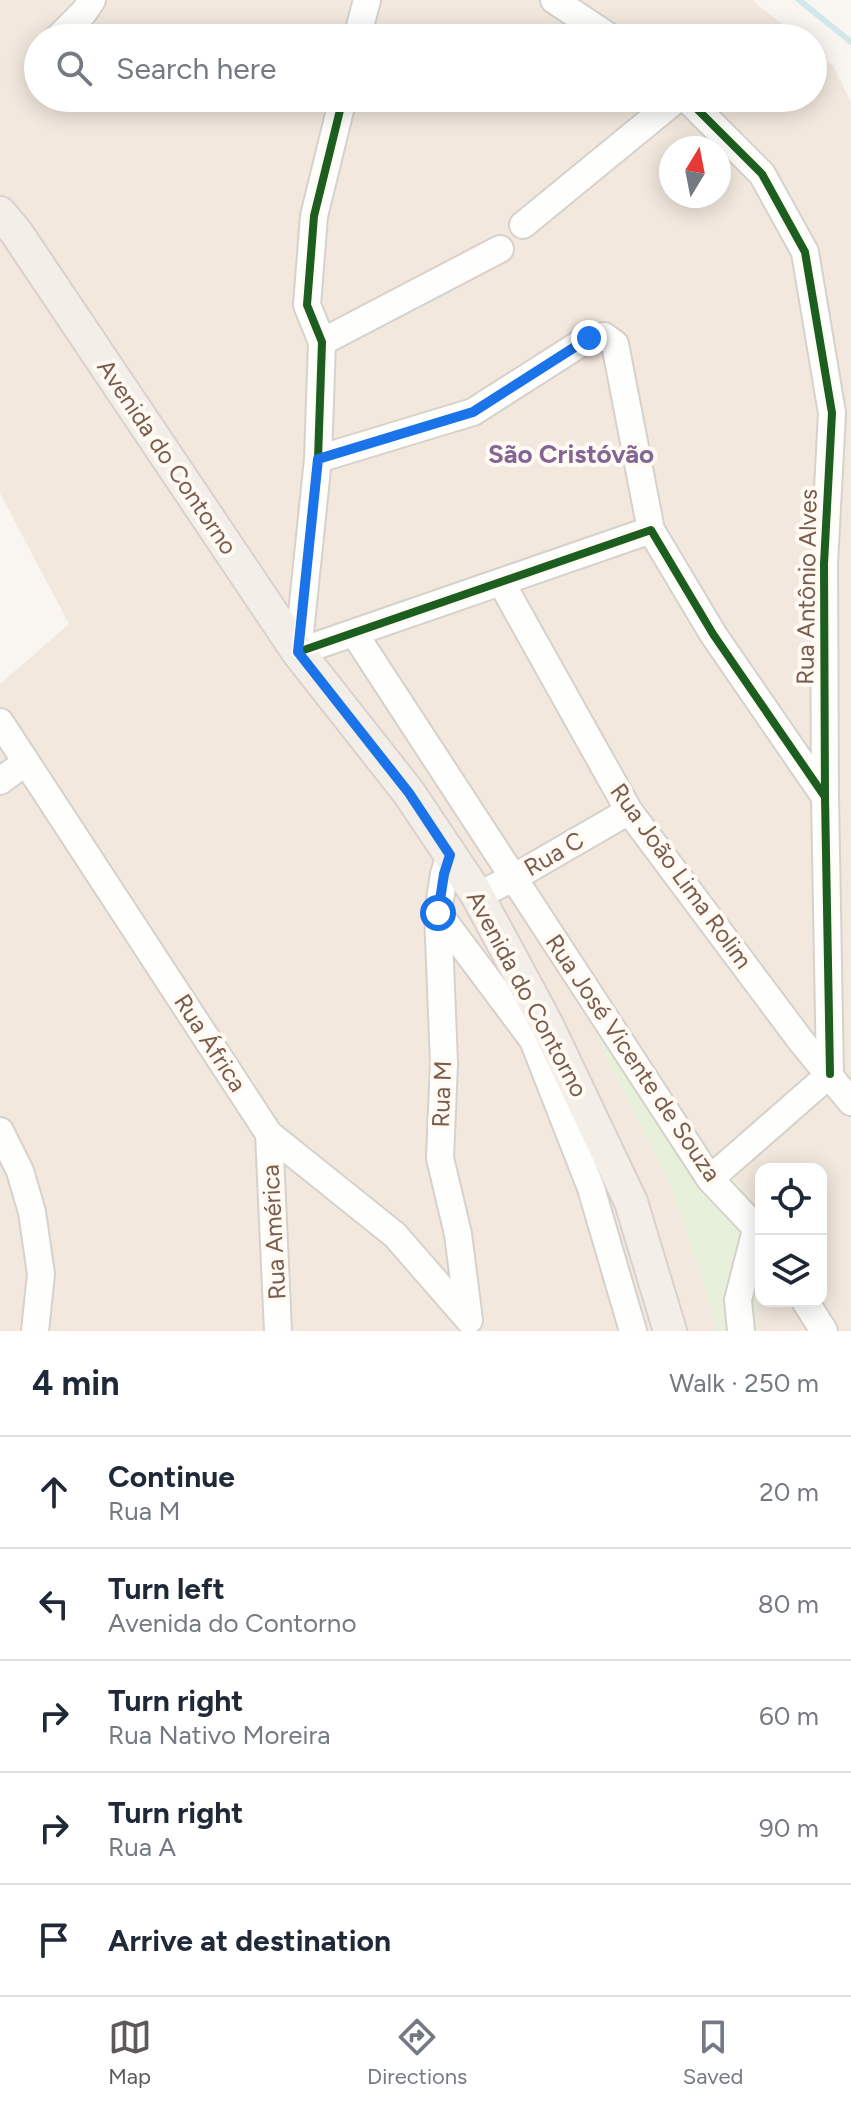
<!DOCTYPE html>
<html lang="en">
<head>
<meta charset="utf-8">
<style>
	body { margin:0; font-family:Figtree,sans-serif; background:#f6f6f7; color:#1f2937 }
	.controls { position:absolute; right:24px; bottom:24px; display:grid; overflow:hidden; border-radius:16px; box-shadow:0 4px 20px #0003 }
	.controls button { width:72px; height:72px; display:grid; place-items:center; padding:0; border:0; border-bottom:2px solid #e0e1e3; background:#fff; color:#1f2937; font:40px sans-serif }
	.compass { position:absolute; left:659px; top:136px; width:72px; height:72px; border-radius:50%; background:#fff; box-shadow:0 4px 20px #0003; rotate:10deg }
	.stop { position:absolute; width:24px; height:24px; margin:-18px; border:6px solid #1a73e8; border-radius:50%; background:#fff }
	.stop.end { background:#1a73e8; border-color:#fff; box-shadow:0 2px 8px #0008 }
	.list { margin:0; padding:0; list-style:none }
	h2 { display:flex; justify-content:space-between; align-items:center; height:104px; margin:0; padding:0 32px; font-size:34px }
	h2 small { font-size:26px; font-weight:400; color:#747a83 }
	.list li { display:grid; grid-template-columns:52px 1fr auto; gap:24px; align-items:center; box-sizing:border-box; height:112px; padding:0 32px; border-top:2px solid #e0e1e3 }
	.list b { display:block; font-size:30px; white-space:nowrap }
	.list p { margin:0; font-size:26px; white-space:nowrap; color:#747a83 }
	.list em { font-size:26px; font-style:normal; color:#747a83 }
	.icon { flex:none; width:44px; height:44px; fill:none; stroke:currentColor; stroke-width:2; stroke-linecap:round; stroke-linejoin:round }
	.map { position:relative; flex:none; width:851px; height:1331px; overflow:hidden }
	.search { position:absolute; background:#fff; box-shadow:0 4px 20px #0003; left:24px; right:24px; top:24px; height:88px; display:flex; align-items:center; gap:20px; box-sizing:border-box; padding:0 28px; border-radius:44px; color:#747a83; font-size:30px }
	.sheet { height:664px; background:#fff }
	nav { display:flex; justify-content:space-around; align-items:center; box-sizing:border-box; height:112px; border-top:2px solid #e0e1e3; background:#fff; font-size:22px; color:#747a83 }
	nav a { display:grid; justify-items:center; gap:4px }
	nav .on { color:#5c585b }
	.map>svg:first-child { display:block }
	.residential { fill:#f2e8de; fill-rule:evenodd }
	.green { fill:#e7f0db }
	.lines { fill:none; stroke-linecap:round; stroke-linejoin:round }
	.stream { stroke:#d0e8ea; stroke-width:6 }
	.minor-casing { stroke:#d7d1cb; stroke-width:30 }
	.major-casing { stroke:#dad1cc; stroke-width:36 }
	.minor { stroke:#fefefd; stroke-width:26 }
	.major { stroke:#f3eee8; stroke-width:32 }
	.cycleway-casing { stroke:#fffaf3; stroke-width:13 }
	.cycleway { stroke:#1b5e20; stroke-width:8 }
	.route { stroke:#1a73e8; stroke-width:10 }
	.labels { text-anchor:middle; stroke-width:8; stroke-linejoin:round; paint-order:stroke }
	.street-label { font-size:24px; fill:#7a5c4d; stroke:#fffaf3 }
	.neighbourhood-label { font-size:26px; font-weight:bold; fill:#846695; stroke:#fffaf3 }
</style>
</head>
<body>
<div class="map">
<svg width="851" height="1331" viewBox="0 0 851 1331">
	<rect width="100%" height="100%" fill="#f9f5f0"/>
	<path class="residential" d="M0,0h752l47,38h-761v60h775v-48l20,16 18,36v1229h-851v-647l69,-60 -69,-131zM671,148h48v48h-48zM761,1169h60v132h-60z"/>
	<path class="green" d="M614,1027l147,186v53l-5,45 1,20h-41l-8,-34 -43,-125 -70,-137z"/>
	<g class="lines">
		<path class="stream" d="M799,0l52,42"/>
		<g class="minor-casing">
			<path id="minor" d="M554,0l57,38
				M58,38l26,-26 8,-12
				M357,38l10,-38
				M343,98l-29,118 -7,89 15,37 -4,117 -20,193 353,-122 62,104 112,163
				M686,98l76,76 43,78 27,161 -8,151 1,233 5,277
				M523,225l155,-127
				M322,342l178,-93
				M318,459l155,-47 116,-74 15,-2 11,8 36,186
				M501,582l128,229 172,230 50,61
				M354,633l356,546 51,54
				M0,722l269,412 126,101 74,85
				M0,781l26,-19
				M450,855l-6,19 -6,39 6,150 -4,95 18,76 11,86
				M476,893l15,-4 22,-11 116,-67
				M438,913l95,127 58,148 42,143
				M0,1131l20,40 12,41 9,62 -6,57
				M269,1134l9,197
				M710,1179l120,-105
				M805,1301l19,30
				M741,1331l-3,-31 19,-74"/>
		</g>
		<g class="major-casing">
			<path id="major" d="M0,213l16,19 282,420 111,141 67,100 70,130 85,179 39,129"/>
		</g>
		<use href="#minor" class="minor"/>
		<use href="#major" class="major"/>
		<g class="cycleway-casing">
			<path id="cycleway" d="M343,98l-29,118 -7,89 15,37 -4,117 -20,193 353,-122 62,104 112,163
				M686,98l76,76 43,78 27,161 -8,151 1,233 5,277"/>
		</g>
		<use href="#cycleway" class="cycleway"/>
	</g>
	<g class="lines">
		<path class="route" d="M438,913l6,-39 6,-19 -41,-62 -111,-141 20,-193 155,-47 116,-74"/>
	</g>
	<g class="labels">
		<g class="street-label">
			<text transform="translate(167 457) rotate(56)" y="8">Avenida do Contorno</text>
			<text transform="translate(807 587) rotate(-89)" y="8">Rua Antônio Alves</text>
			<text transform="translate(554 854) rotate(-30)" y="8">Rua C</text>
			<text transform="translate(681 876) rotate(54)" y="8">Rua João Lima Rolim</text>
			<text transform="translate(527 994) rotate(62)" y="8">Avenida do Contorno</text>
			<text transform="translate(210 1043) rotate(57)" y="8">Rua África</text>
			<text transform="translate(633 1058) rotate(56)" y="8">Rua José Vicente de Souza</text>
			<text transform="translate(442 1094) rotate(-88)" y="8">Rua M</text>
			<text transform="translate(274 1232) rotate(-93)" y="8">Rua América</text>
		</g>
		<g class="neighbourhood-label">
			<text x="571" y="463">São Cristóvão</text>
		</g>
	</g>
</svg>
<div class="controls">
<button><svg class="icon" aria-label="locate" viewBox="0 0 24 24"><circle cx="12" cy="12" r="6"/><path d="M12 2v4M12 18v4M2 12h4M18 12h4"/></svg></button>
<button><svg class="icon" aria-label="layers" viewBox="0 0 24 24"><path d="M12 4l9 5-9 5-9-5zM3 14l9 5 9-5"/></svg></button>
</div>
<svg class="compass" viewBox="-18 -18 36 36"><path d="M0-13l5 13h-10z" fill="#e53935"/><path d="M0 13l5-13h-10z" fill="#747a83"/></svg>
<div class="stop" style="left:438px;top:913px"></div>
<div class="stop end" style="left:589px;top:338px"></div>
<div class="search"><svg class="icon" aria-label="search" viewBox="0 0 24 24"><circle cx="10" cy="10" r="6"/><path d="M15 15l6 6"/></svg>Search here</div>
</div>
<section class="sheet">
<h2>4 min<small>Walk · 250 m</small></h2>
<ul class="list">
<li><svg class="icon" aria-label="ahead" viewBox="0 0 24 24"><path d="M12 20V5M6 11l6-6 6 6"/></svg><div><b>Continue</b><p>Rua M</p></div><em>20 m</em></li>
<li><svg class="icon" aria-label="left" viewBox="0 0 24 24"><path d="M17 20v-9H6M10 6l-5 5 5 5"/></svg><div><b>Turn left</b><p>Avenida do Contorno</p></div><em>80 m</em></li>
<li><svg class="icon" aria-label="right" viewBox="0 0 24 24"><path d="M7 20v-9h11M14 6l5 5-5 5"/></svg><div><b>Turn right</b><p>Rua Nativo Moreira</p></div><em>60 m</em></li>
<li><svg class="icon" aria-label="right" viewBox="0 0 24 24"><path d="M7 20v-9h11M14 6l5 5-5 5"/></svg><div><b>Turn right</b><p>Rua A</p></div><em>90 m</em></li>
<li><svg class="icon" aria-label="arrive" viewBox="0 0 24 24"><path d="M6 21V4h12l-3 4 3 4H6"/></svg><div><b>Arrive at destination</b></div></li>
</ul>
</section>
<nav>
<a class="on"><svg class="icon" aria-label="map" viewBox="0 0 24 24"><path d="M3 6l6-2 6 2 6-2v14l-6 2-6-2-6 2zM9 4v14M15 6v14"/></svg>Map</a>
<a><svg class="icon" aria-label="directions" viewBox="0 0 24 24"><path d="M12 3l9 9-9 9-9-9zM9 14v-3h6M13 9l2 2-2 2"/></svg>Directions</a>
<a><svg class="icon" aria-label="saved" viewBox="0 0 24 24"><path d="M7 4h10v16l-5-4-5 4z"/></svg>Saved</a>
</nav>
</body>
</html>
